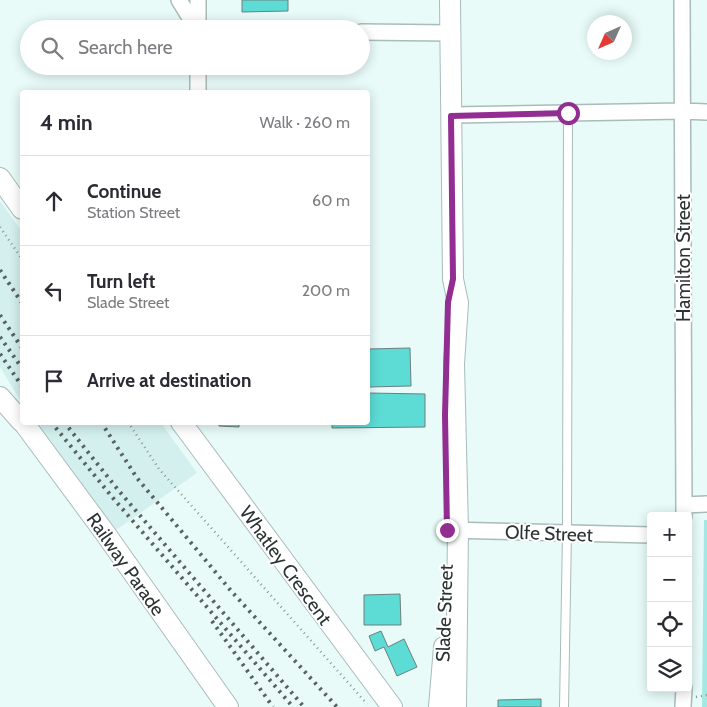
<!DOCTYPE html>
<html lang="en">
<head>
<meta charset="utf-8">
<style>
	body { margin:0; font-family:Cabin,sans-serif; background:#f7f7f7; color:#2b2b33 }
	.controls { position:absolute; right:15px; bottom:15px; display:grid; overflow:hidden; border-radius:5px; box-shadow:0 2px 12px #0003 }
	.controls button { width:45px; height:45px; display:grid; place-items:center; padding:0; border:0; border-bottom:1px solid #e1e1e2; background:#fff; color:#2b2b33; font:25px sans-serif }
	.compass { position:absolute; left:587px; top:15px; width:45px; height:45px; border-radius:50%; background:#fff; box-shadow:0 2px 12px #0003; rotate:225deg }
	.stop { position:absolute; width:15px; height:15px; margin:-11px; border:4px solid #922d92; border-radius:50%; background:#fff }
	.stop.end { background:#922d92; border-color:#fff; box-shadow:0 1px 5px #0008 }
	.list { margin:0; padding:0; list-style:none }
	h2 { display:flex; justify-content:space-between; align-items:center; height:65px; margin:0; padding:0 20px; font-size:21px }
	h2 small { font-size:16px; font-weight:400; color:#7c7c81 }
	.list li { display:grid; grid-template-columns:32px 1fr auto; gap:15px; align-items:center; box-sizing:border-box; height:90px; padding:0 20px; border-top:1px solid #e1e1e2 }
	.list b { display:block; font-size:19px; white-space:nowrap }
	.list p { margin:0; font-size:16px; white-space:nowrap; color:#7c7c81 }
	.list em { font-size:16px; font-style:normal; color:#7c7c81 }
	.icon { flex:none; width:28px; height:28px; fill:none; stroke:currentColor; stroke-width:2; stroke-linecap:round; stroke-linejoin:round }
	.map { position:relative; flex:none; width:707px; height:707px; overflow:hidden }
	.search { position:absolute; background:#fff; box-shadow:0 2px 12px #0003; left:20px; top:20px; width:350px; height:55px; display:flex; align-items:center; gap:12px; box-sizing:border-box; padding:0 18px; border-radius:28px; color:#7c7c81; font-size:19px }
	.panel { position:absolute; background:#fff; box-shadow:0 2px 12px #0003; left:20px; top:90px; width:350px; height:335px; border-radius:5px }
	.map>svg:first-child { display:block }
	.built { fill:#d3f0ee }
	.green { fill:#a4e8e3 }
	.building { fill:#5cdcd5; stroke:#6e7f7e }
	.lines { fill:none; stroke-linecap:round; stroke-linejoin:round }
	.lane-casing { stroke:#a9bcba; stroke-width:10 }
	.street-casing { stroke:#a9bcba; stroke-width:18 }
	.secondary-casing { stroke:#a9bcba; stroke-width:22 }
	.path { stroke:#8a9796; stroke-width:2.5; stroke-dasharray:1 4; stroke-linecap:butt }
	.lane { stroke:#fff; stroke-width:8 }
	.street { stroke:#fff; stroke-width:15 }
	.secondary { stroke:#fff; stroke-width:20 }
	.rail { stroke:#586261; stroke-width:4; stroke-dasharray:2.5 5; stroke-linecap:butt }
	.route { stroke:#922d92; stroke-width:6 }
	.labels { text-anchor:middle; stroke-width:4; stroke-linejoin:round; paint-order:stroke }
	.street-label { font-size:19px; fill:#2c3333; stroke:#fff }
</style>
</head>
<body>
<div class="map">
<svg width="707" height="707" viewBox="0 0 707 707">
	<rect width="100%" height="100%" fill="#e8fbf9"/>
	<path class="built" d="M0,201l22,31v171l-22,-36z
		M37,423h124l36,50 -81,57z"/>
	<path class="green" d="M704,520h3v187h-5z"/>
	<path class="building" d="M242,0h46v11l-46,1z
		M410,348l1,38 -42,1 -1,-38z
		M368,393l57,1v33l-93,1v-6h36z
		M219,422h20v5l-20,-1z
		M400,594l1,31h-37v-30z
		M381,631l7,16 16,-8 13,28 -20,9 -13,-29 -9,4 -6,-15z
		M541,699v8h-43v-7z"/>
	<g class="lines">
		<g class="lane-casing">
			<path id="lane" d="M564,707l3,-174 1,-420"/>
		</g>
		<g class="street-casing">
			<path id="street" d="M179,0l18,29
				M682,0l2,516
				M198,29v-29
				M361,32l89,1
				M198,92v-26
				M451,115l231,-4 25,1
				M684,505l23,-1
				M447,530l204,5
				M683,707l1,-19"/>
		</g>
		<g class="secondary-casing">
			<path id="secondary" d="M450,0l3,279 5,24 -4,61 4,166 -2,177
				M0,178l22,31
				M0,397l22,25
				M23,422l82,111 123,174
				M181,422l211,285
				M439,707l5,-60"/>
		</g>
		<path class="path" d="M0,227l22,32
			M128,422l31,47 208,235
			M696,697l11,-2"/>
		<use href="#lane" class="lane"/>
		<use href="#street" class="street"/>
		<use href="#secondary" class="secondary"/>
		<path class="rail" d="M0,270l22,33
			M0,315l22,33
			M0,337l22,31
			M0,354l22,32
			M51,422l62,76 180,209
			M64,422l55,69 185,216
			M101,422l36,56 95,114 105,115
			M212,621l61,86"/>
	</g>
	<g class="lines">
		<path class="route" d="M447,530l-2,-115 3,-113 5,-23 -2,-163 117,-3"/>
	</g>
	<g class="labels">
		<g class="street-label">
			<text transform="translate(683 258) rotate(-90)" y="7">Hamilton Street</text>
			<text transform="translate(549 533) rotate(2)" y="7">Olfe Street</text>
			<text transform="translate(126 564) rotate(55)" y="7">Railway Parade</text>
			<text transform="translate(286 565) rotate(54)" y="7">Whatley Crescent</text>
			<text transform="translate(444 613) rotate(-88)" y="7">Slade Street</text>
		</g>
	</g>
</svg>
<div class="controls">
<button>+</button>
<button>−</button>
<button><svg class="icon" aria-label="locate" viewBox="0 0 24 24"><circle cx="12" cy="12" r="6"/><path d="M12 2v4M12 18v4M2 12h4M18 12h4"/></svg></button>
<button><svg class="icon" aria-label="layers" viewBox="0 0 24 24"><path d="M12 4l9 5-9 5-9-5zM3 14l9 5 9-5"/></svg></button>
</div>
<svg class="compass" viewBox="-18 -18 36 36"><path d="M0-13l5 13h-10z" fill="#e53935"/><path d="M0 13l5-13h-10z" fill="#7c7c81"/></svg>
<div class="stop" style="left:568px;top:113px"></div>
<div class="stop end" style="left:447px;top:530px"></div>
<div class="search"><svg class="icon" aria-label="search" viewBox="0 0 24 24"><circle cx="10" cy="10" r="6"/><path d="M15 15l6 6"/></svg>Search here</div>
<section class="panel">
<h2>4 min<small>Walk · 260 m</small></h2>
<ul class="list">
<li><svg class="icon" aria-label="ahead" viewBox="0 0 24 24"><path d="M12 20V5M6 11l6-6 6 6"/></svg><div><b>Continue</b><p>Station Street</p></div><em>60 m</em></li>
<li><svg class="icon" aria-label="left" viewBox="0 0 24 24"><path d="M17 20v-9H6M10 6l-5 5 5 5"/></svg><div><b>Turn left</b><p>Slade Street</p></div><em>200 m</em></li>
<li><svg class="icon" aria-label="arrive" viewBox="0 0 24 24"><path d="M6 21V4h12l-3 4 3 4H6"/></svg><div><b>Arrive at destination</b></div></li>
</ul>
</section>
</div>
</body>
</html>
